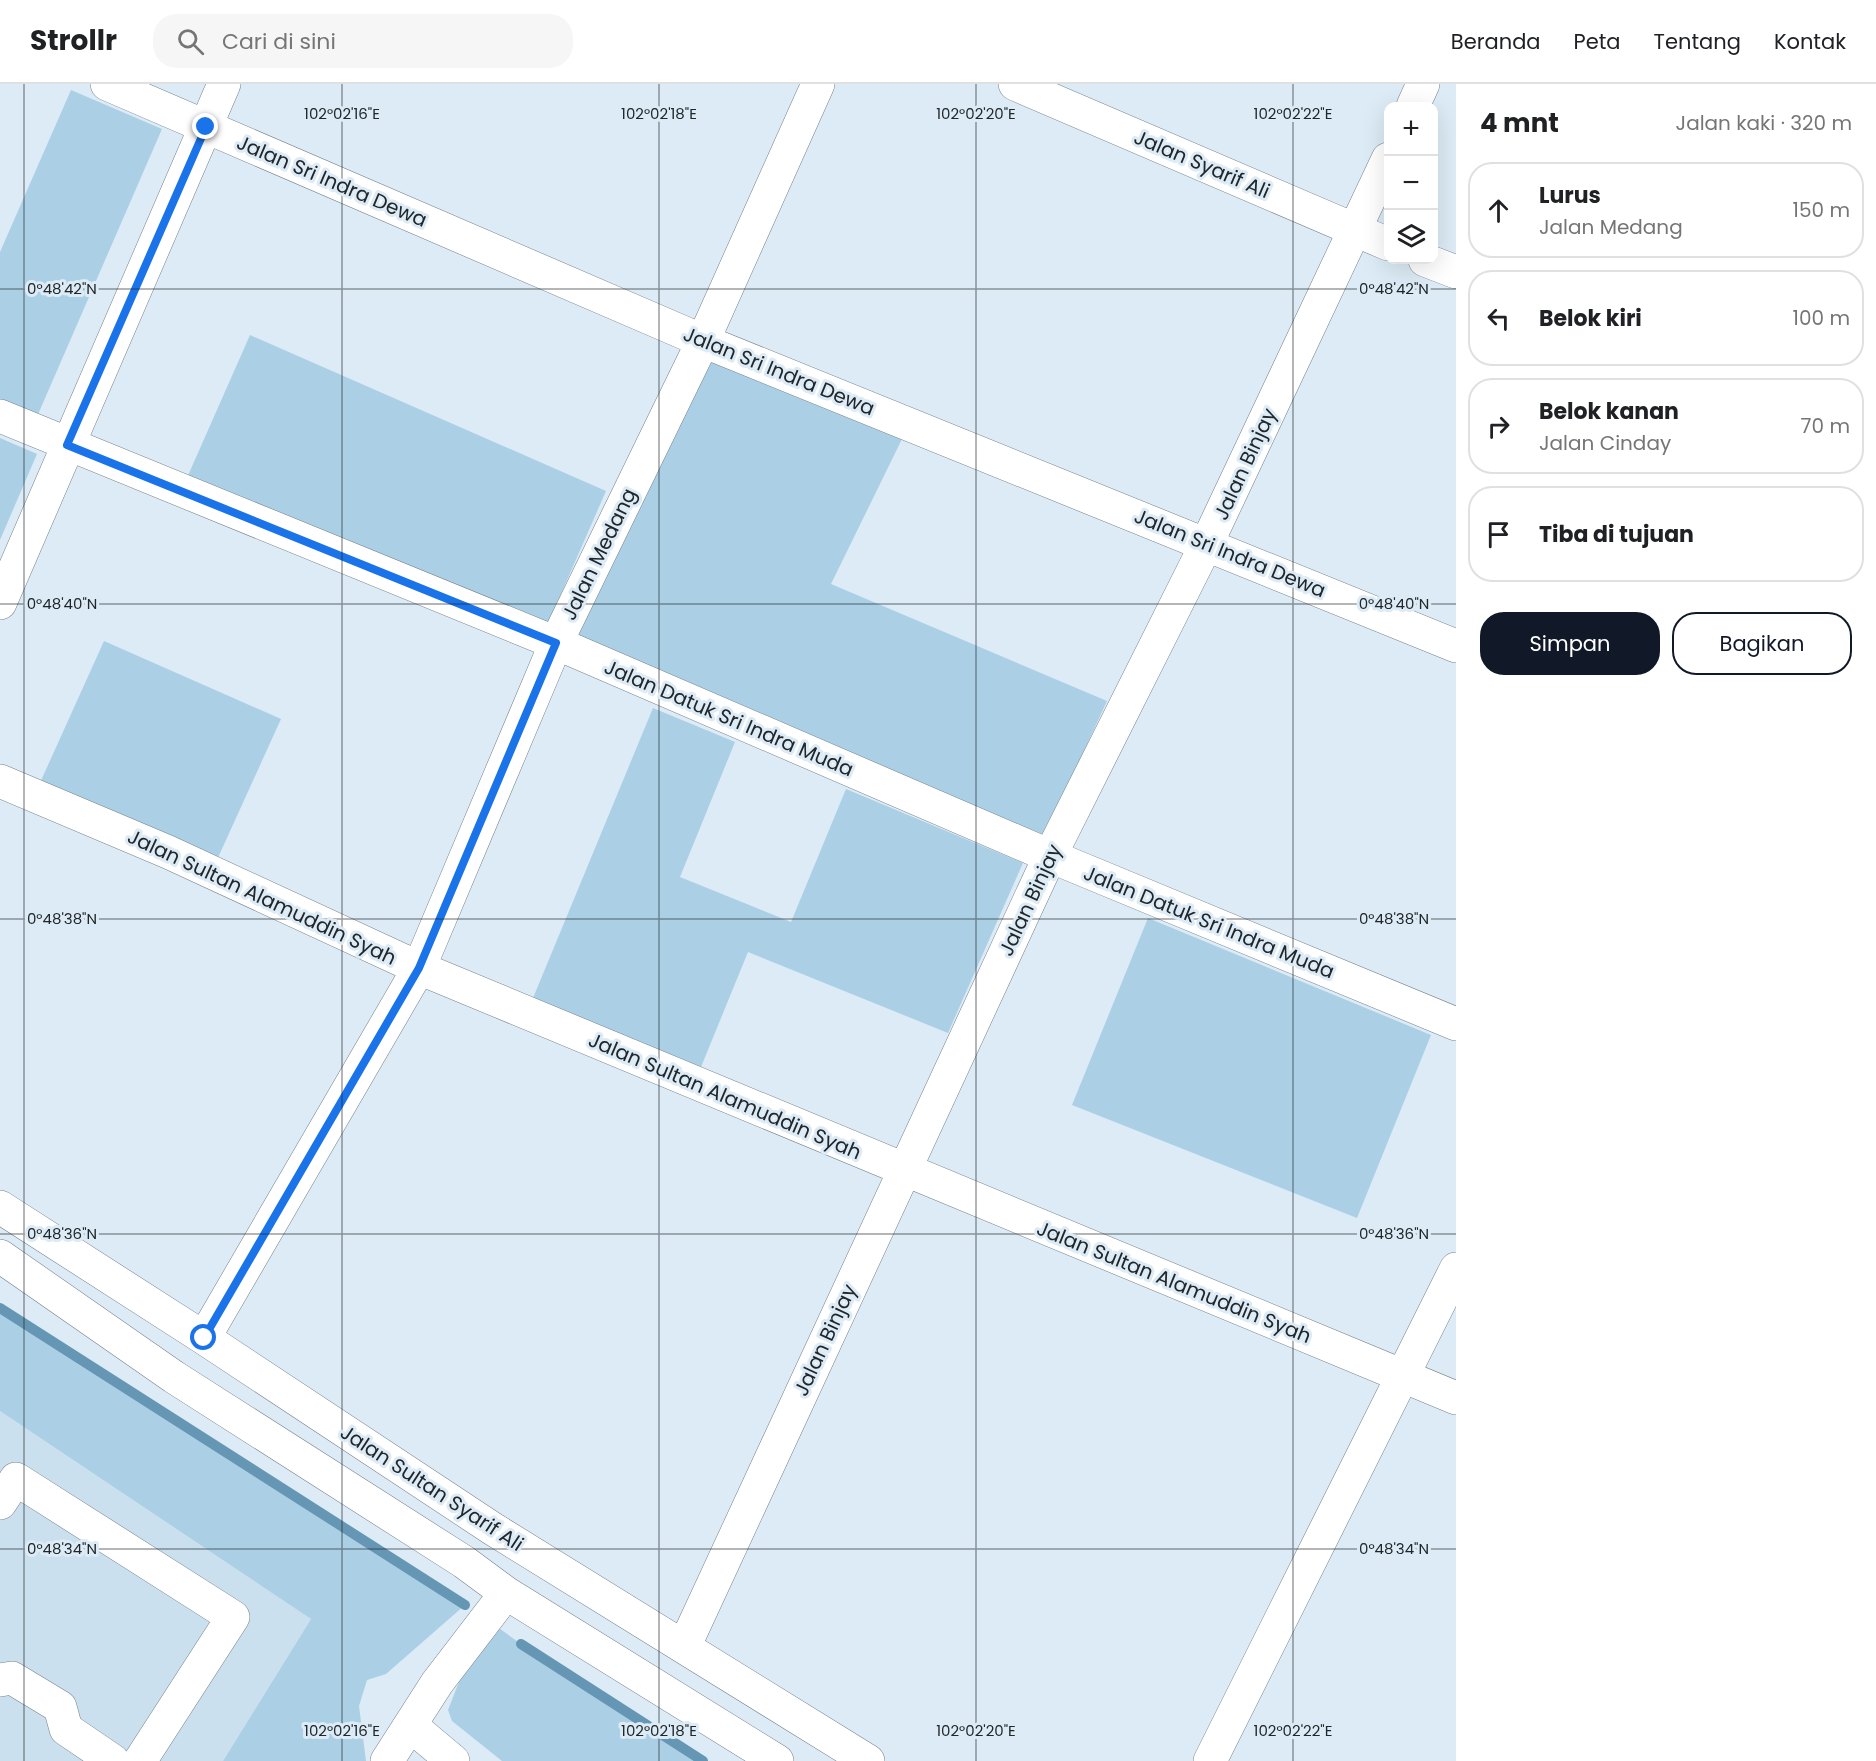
<!DOCTYPE html>
<html lang="id">
<head>
<meta charset="utf-8">
<style>
	body { margin:0; font-family:Poppins,sans-serif; background:#f6f6f6; color:#202124 }
	.controls { position:absolute; right:18px; top:18px; display:grid; overflow:hidden; border-radius:12px; box-shadow:0 6px 24px #0002 }
	.controls button { width:54px; height:54px; display:grid; place-items:center; padding:0; border:0; border-bottom:2px solid #e0e0e0; background:#fff; color:#202124; font:30px sans-serif }
	.stop { position:absolute; width:18px; height:18px; margin:-14px; border:4px solid #1a73e8; border-radius:50%; background:#fff }
	.stop.end { background:#1a73e8; border-color:#fff; box-shadow:0 2px 6px #0008 }
	.list { margin:0; padding:0; list-style:none }
	h2 { display:flex; justify-content:space-between; align-items:center; height:78px; margin:0; padding:0 24px; font-size:26px }
	h2 small { font-size:20px; font-weight:400; color:#757577 }
	.list li { display:grid; grid-template-columns:39px 1fr auto; gap:18px; align-items:center; box-sizing:border-box; height:96px; margin:0 12px 12px; padding:0 12px; border:2px solid #e0e0e0; border-radius:24px }
	.list b { display:block; font-size:22px; white-space:nowrap }
	.list p { margin:0; font-size:20px; white-space:nowrap; color:#757577 }
	.list em { font-size:20px; font-style:normal; color:#757577 }
	.actions { display:flex; gap:12px; padding:18px 24px }
	.actions a { flex:1; padding:14px 0; border:2px solid #111827; border-radius:24px; text-align:center; font-size:21px; color:#111827 }
	.actions .main { background:#111827; color:#fff }
	.icon { flex:none; width:33px; height:33px; fill:none; stroke:currentColor; stroke-width:2; stroke-linecap:round; stroke-linejoin:round }
	.map { position:relative; flex:none; width:1456px; height:1677px; overflow:hidden }
	header { display:flex; align-items:center; gap:36px; box-sizing:border-box; height:84px; padding:0 30px; background:#fff; border-bottom:2px solid #e0e0e0 }
	header strong { font-size:28px }
	nav { display:flex; gap:33px; margin-inline-start:auto; font-size:21px }
	.search { width:420px; height:54px; background:#f6f6f6; display:flex; align-items:center; gap:15px; box-sizing:border-box; padding:0 21px; border-radius:24px; color:#757577; font-size:22px }
	main { display:flex }
	aside { flex:1; background:#fff }
	.map>svg:first-child { display:block }
	.built { fill:#cae0ee }
	.green { fill:#abd0e6 }
	.lines { fill:none; stroke-linecap:round; stroke-linejoin:round }
	.stream { stroke:#6597b4; stroke-width:10 }
	.minor-casing { stroke:#75838c; stroke-width:34 }
	.minor { stroke:#fff; stroke-width:33 }
	.route { stroke:#1a73e8; stroke-width:8 }
	.ticks { fill:none; stroke:#202629; stroke-width:1.5; stroke-opacity:0.45 }
	.labels { text-anchor:middle; stroke-width:6; stroke-linejoin:round; paint-order:stroke }
	.street-label { font-size:20px; fill:#202629; stroke:#dcebf5 }
	.ticks-label { font-size:15px; text-anchor:middle; fill:#202629; stroke:#dcebf5; stroke-width:6; stroke-linejoin:round; paint-order:stroke }
</style>
</head>
<body>
<header>
<strong>Strollr</strong>
<div class="search"><svg class="icon" aria-label="search" viewBox="0 0 24 24"><circle cx="10" cy="10" r="6"/><path d="M15 15l6 6"/></svg>Cari di sini</div>
<nav><a>Beranda</a><a>Peta</a><a>Tentang</a><a>Kontak</a></nav>
</header>
<main>
<div class="map">
<svg width="1456" height="1677" viewBox="0 0 1456 1677">
	<rect width="100%" height="100%" fill="#dcebf5"/>
	<path class="built" d="M0,1327l311,208 -88,142h-223z"/>
	<path class="green" d="M71,6l91,39 -126,290 -36,-15v-152z
		M250,251l356,156 -63,144 -357,-155z
		M709,276l194,77 -72,147 276,117 -63,136 -469,-201z
		M0,354l37,16 -37,86z
		M104,557l177,78 -65,143 -177,-77z
		M653,624l82,34 -55,135 111,45 55,-133 177,74 -75,170 -200,-81 -47,115 -168,-69z
		M1148,834l283,117 -74,183 -285,-113z
		M0,1222l465,299 -79,69 -19,6 -8,26 7,55h-143l88,-142 -311,-208z
		M496,1542l25,18 182,117h-201l-50,-40 -4,-11 16,-41z"/>
	<g class="lines">
		<path class="stream" d="M0,1224l465,297
			M521,1560l182,117"/>
		<g class="minor-casing">
			<path id="minor" d="M107,0l596,257 753,305
				M1015,0l373,160
				M1413,22l10,-22
				M1425,176l31,12
				M0,332l556,227 494,213 406,168
				M0,519l224,-519
				M0,697l168,71 251,116 1037,430
				M0,1123l204,131 289,191 375,232
				M0,1172l174,121 290,185 42,31 271,168
				M204,1254l215,-370 137,-325 147,-302 115,-257
				M0,1419l16,-24 217,138 -93,144
				M684,1563l366,-791 157,-313 181,-384
				M0,1596l12,-2 48,29 6,22 47,32
				M410,1641l43,36
				M387,1677l50,-78 69,-90
				M1210,1677l246,-492"/>
		</g>
		<use href="#minor" class="minor"/>
	</g>
	<g class="lines">
		<path class="route" d="M204,1254l215,-370 137,-325 -489,-198 139,-318"/>
	</g>
	<path class="ticks" d="M24,0v1677M342,0v1677M659,0v1677M976,0v1677M1293,0v1677M0,205h1456M0,520h1456M0,835h1456M0,1150h1456M0,1465h1456"/>
	<g class="labels">
		<g class="street-label">
			<text transform="translate(1202 80) rotate(23)" y="7">Jalan Syarif Ali</text>
			<text transform="translate(332 97) rotate(23)" y="7">Jalan Sri Indra Dewa</text>
			<text transform="translate(779 287) rotate(22)" y="7">Jalan Sri Indra Dewa</text>
			<text transform="translate(1245 380) rotate(-65)" y="7">Jalan Binjay</text>
			<text transform="translate(1230 469) rotate(22)" y="7">Jalan Sri Indra Dewa</text>
			<text transform="translate(599 470) rotate(-64)" y="7">Jalan Medang</text>
			<text transform="translate(729 634) rotate(23)" y="7">Jalan Datuk Sri Indra Muda</text>
			<text transform="translate(262 813) rotate(25)" y="7">Jalan Sultan Alamuddin Syah</text>
			<text transform="translate(1030 816) rotate(-65)" y="7">Jalan Binjay</text>
			<text transform="translate(1209 838) rotate(22)" y="7">Jalan Datuk Sri Indra Muda</text>
			<text transform="translate(725 1012) rotate(23)" y="7">Jalan Sultan Alamuddin Syah</text>
			<text transform="translate(1174 1198) rotate(22)" y="7">Jalan Sultan Alamuddin Syah</text>
			<text transform="translate(825 1256) rotate(-65)" y="7">Jalan Binjay</text>
			<text transform="translate(432 1404) rotate(33)" y="7">Jalan Sultan Syarif Ali</text>
		</g>
	</g>
	<g class="ticks-label">
		<text x="342" y="35">102°02'16"E</text>
		<text x="659" y="35">102°02'18"E</text>
		<text x="976" y="35">102°02'20"E</text>
		<text x="1293" y="35">102°02'22"E</text>
		<text x="62" y="210">0°48'42"N</text>
		<text x="1394" y="210">0°48'42"N</text>
		<text x="62" y="525">0°48'40"N</text>
		<text x="1394" y="525">0°48'40"N</text>
		<text x="62" y="840">0°48'38"N</text>
		<text x="1394" y="840">0°48'38"N</text>
		<text x="62" y="1155">0°48'36"N</text>
		<text x="1394" y="1155">0°48'36"N</text>
		<text x="62" y="1470">0°48'34"N</text>
		<text x="1394" y="1470">0°48'34"N</text>
		<text x="342" y="1652">102°02'16"E</text>
		<text x="659" y="1652">102°02'18"E</text>
		<text x="976" y="1652">102°02'20"E</text>
		<text x="1293" y="1652">102°02'22"E</text>
	</g>
</svg>
<div class="controls">
<button>+</button>
<button>−</button>
<button><svg class="icon" aria-label="layers" viewBox="0 0 24 24"><path d="M12 4l9 5-9 5-9-5zM3 14l9 5 9-5"/></svg></button>
</div>
<div class="stop" style="left:204px;top:1254px"></div>
<div class="stop end" style="left:206px;top:43px"></div>
</div>
<aside>
<h2>4 mnt<small>Jalan kaki · 320 m</small></h2>
<ul class="list">
<li><svg class="icon" aria-label="ahead" viewBox="0 0 24 24"><path d="M12 20V5M6 11l6-6 6 6"/></svg><div><b>Lurus</b><p>Jalan Medang</p></div><em>150 m</em></li>
<li><svg class="icon" aria-label="left" viewBox="0 0 24 24"><path d="M17 20v-9H6M10 6l-5 5 5 5"/></svg><div><b>Belok kiri</b></div><em>100 m</em></li>
<li><svg class="icon" aria-label="right" viewBox="0 0 24 24"><path d="M7 20v-9h11M14 6l5 5-5 5"/></svg><div><b>Belok kanan</b><p>Jalan Cinday</p></div><em>70 m</em></li>
<li><svg class="icon" aria-label="arrive" viewBox="0 0 24 24"><path d="M6 21V4h12l-3 4 3 4H6"/></svg><div><b>Tiba di tujuan</b></div></li>
</ul>
<div class="actions"><a class="main">Simpan</a><a>Bagikan</a></div>
</aside>
</main>
</body>
</html>
